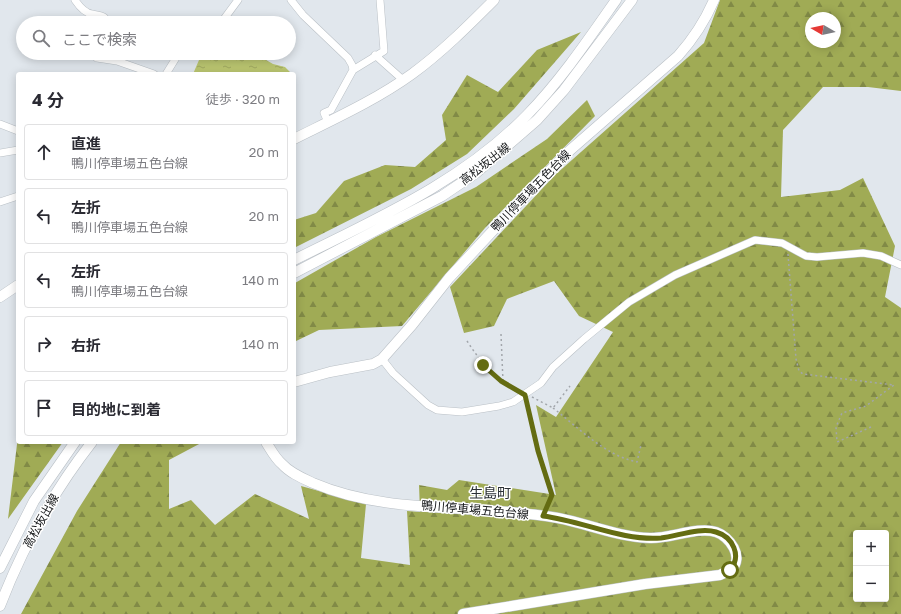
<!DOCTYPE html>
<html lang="ja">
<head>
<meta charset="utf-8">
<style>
	body { margin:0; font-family:"Golos Text","Noto Sans JP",sans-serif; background:#f7f7f7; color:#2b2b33 }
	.controls { position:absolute; right:12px; bottom:12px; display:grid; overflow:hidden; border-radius:4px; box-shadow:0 2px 10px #0003 }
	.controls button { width:36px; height:36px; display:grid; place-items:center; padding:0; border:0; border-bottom:1px solid #e1e1e2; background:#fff; color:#2b2b33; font:20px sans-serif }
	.compass { position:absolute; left:805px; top:12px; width:36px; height:36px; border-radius:50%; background:#fff; box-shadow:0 2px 10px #0003; rotate:279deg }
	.stop { position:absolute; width:12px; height:12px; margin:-9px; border:3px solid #646c12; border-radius:50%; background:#fff }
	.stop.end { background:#646c12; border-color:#fff; box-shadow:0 1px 4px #0008 }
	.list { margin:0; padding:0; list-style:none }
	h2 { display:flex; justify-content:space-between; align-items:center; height:52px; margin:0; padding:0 16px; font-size:17px }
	h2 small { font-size:13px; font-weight:400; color:#7c7c81 }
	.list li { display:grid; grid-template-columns:26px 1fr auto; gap:12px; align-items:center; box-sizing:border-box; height:56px; margin:0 8px 8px; padding:0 8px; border:1px solid #e1e1e2; border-radius:4px }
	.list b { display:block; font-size:15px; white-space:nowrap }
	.list p { margin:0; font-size:13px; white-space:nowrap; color:#7c7c81 }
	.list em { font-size:13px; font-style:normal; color:#7c7c81 }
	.icon { flex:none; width:22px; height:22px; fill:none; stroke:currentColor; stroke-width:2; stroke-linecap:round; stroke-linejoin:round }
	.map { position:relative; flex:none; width:901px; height:614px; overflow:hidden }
	.search { position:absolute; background:#fff; box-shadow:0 2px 10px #0003; left:16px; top:16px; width:280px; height:44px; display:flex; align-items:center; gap:10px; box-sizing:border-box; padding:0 14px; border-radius:22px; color:#7c7c81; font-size:15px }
	.panel { position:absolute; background:#fff; box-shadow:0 2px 10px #0003; left:16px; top:72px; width:280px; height:372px; border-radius:4px }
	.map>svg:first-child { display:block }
	.forest { fill:url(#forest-firs); fill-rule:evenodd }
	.water { fill:url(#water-ripples) }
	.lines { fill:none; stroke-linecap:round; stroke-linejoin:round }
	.street-casing { stroke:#bac0c6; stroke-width:8 }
	.secondary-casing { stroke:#bac0c6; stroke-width:11 }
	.path { stroke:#a2a6ab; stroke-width:1.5; stroke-dasharray:2 3; stroke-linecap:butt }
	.street { stroke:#fff; stroke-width:7 }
	.secondary { stroke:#fff; stroke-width:10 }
	.route { stroke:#646c12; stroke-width:5 }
	.labels { text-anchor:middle; stroke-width:3; stroke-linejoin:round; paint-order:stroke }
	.street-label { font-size:12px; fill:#181a1c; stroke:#fff }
	.quarter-label { font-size:14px; fill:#2b3035; stroke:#fff }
</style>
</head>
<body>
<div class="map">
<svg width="901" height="614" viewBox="0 0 901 614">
	<defs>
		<pattern id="forest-firs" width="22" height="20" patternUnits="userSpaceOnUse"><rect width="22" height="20" fill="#a0ab55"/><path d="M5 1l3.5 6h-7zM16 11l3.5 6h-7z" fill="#818a46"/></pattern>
		<pattern id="water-ripples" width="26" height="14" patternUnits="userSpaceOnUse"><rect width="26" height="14" fill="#bcc771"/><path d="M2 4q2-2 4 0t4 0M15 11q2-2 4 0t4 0" fill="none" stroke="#a1aa61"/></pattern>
	</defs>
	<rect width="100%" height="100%" fill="#e1e7ed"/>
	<path class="forest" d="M720,0h181v91l-33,-4h-45l-40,43 -2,67 59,-7 23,-12 32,68 -10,51 16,11v306h-880l56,-103 44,-69 80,1 -32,17v49l22,-9 24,25 40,-31 54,25 -8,-33 65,18 -5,54 49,7 -3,-54 13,1 -1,-27 28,5 12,-10 97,15 -20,-90 20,12 57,-85 -34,-16 -25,-35 -47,18 -13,27 -30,7 -14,-46 105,-112 149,-132zM811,18h24v24h-24zM856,533h30v66h-30z
		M581,32l-67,77 -47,45 -56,35 -117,59v-28l22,-7 28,-32 41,-16 30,2 31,-27 -4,-25 25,-40 31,17 39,-42z
		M587,100l8,16 -110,112 -83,98 -83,4 -25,12 1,-59 81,-46 100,-50 71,-48z
		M18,436v6h45l-55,77z"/>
	<path class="water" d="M202,53h52l19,11 12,3 7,7h-99z"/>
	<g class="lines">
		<g class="street-casing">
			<path id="street" d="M75,0c4,6 10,13 17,14 8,2 12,0 16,9
				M291,0l12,15 45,43 4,7 1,5 -22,40 -7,3 4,9
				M221,23l17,-23
				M98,53l-1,5 20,3 37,13
				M375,55l28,25
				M353,70l31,-19 -4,-51
				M166,74l13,-21
				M0,124l18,7
				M0,153l18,-3
				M0,202l18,-6
				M382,359l11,14 35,32 9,5 25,2 37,-6 14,-4 28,-19 12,-16 31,-28 45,-37 46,-27 80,-35 27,3 24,13 11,1 46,-4 18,3 20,9"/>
		</g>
		<g class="secondary-casing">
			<path id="secondary" d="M294,139c40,-20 82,-39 118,-65 30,-22 56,-48 82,-74
				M294,260c82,-41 168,-78 233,-145 34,-35 61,-75 89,-115
				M294,273l148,-77 34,-23 61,-53 27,-30 68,-90
				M0,297l18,-12
				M294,382l36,-10 43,-8 9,-5 30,-34 37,-47 74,-80 45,-46 110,-96c16,-18 27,-35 36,-56
				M266,442c5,8 9,16 16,22 8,9 20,14 31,19 77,33 164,20 245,35 31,6 60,19 92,20 19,1 48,-12 66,-6 13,4 29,25 15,38 -3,2 -8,3 -11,5l-75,9 -182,30
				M0,568l34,-67 41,-59
				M0,606c23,-60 53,-114 92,-164"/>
		</g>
		<path class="path" d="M788,254l8,105 3,12 4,3 91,11
			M501,334l2,48
			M467,341c13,20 27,37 49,49
			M532,397l21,11 17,-22
			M526,402l12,49 12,34 2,10 -4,13
			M553,408c26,20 51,47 84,54l4,-17
			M871,427l-34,15 -1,-15 6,-14 24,-7 28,-21"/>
		<use href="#street" class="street"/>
		<use href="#secondary" class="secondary"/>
	</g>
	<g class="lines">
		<path class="route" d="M483,365l18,16 24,14 13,56 14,44 -9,21c40,5 78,25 118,22 17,-2 39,-11 55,-6 17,5 26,24 14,38"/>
	</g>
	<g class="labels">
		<g class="street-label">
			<text transform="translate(485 164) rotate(-38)" y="4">高松坂出線</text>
			<text transform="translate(531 191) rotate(-46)" y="4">鴨川停車場五色台線</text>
			<text transform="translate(475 510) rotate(5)" y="4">鴨川停車場五色台線</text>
			<text transform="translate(41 521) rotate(-61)" y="4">高松坂出線</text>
		</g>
		<g class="quarter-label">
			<text x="490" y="498">生島町</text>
		</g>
	</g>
</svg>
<div class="controls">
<button>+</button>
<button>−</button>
</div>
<svg class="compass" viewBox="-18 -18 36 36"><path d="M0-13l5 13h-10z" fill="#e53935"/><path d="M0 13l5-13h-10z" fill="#7c7c81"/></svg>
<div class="stop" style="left:730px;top:570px"></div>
<div class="stop end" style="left:483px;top:365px"></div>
<div class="search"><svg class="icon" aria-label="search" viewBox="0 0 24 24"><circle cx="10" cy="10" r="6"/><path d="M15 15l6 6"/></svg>ここで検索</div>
<section class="panel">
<h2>4 分<small>徒歩 · 320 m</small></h2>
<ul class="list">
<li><svg class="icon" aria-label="ahead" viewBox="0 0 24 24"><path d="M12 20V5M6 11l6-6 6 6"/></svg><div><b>直進</b><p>鴨川停車場五色台線</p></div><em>20 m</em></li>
<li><svg class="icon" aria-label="left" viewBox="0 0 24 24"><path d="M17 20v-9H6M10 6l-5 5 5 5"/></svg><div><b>左折</b><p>鴨川停車場五色台線</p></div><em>20 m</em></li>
<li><svg class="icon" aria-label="left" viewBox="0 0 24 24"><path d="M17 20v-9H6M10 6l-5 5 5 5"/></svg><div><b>左折</b><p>鴨川停車場五色台線</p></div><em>140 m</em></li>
<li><svg class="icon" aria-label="right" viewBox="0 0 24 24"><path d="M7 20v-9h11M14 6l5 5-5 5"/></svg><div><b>右折</b></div><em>140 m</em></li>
<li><svg class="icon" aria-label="arrive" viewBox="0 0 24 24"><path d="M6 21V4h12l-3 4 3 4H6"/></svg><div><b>目的地に到着</b></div></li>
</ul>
</section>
</div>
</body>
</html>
